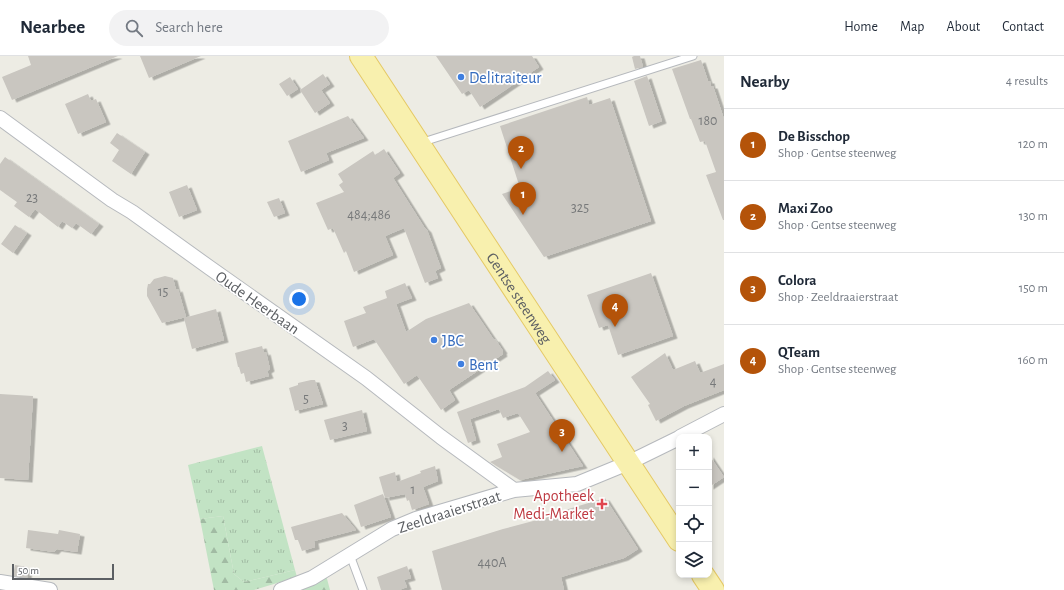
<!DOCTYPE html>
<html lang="en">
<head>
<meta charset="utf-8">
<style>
	body { margin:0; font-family:"Alegreya Sans",sans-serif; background:#f2f2f3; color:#1f2937 }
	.controls { position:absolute; right:12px; bottom:12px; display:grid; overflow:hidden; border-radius:8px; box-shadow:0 2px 6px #0003 }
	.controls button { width:36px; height:36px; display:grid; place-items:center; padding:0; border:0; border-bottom:1px solid #e0e1e3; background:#fff; color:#1f2937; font:20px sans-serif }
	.scale { position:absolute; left:12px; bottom:10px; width:102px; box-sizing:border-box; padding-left:4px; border:2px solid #5c5f63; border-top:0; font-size:11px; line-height:14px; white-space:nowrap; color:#5c5f63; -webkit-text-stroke:3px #fff; paint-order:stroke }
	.you { position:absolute; left:299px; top:243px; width:14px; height:14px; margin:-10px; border:3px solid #fff; border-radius:50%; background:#1a73e8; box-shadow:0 0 0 6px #1a73e833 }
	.badge { display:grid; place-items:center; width:26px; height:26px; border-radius:50%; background:#b45309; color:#fff; font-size:13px; font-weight:700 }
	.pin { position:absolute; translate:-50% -33px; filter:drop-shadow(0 1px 2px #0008) }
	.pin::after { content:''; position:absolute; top:21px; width:14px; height:12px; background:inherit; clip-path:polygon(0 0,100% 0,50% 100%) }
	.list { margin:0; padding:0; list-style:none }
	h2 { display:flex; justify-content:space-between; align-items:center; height:52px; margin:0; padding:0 16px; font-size:17px }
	h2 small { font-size:13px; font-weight:400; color:#747a83 }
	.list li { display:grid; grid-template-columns:26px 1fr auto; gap:12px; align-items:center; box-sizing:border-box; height:72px; padding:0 16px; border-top:1px solid #e0e1e3 }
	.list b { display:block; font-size:15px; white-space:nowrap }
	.list p { margin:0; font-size:13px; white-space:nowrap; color:#747a83 }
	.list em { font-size:13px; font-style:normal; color:#747a83 }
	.icon { flex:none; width:22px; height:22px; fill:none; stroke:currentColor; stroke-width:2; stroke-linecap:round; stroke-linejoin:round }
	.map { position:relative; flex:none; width:724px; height:534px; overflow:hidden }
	header { display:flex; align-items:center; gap:24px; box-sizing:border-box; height:56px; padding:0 20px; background:#fff; border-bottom:1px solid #e0e1e3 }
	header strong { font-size:19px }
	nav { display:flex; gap:22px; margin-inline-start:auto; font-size:14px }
	.search { width:280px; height:36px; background:#f2f2f3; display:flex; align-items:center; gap:10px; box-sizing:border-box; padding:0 14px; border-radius:22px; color:#747a83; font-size:15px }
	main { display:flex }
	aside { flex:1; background:#fff }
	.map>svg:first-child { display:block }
	.grass { fill:url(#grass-tufts) }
	.forest { fill:url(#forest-firs) }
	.building { fill:#c9c6c0; filter:url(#shadow) }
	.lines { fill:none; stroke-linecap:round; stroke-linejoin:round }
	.lane-casing { stroke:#b6b9bd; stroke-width:9 }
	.street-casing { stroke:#b6b9bd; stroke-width:16 }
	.primary-casing { stroke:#e5c965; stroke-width:24 }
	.lane { stroke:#fff; stroke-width:7 }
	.street { stroke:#fff; stroke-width:14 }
	.primary { stroke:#f8f0ae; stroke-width:22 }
	.shop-dot { fill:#3f7fe0; stroke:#fff; stroke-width:1.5 }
	.health-dot { fill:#e0444e; stroke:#fff; stroke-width:1.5 }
	.labels { text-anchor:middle; stroke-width:3.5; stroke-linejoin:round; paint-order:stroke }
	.number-label { font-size:14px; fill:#77797a }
	.shop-label { font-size:16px; fill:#366cbe; stroke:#fff; text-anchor:start }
	.street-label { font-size:16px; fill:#5c5f63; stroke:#fff }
	.health-label { font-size:16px; fill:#be3a42; stroke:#fff; text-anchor:end }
</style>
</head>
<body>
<header>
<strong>Nearbee</strong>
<div class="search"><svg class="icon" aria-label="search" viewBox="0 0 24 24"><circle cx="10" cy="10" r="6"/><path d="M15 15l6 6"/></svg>Search here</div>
<nav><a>Home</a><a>Map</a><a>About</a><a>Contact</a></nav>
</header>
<main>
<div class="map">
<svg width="724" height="534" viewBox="0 0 724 534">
	<defs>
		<pattern id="grass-tufts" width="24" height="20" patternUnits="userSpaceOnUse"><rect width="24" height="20" fill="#c2e3c4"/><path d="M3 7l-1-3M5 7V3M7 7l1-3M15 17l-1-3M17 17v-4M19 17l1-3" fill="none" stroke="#a1bba3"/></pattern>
		<pattern id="forest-firs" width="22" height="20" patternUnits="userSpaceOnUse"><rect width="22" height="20" fill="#c2e3c4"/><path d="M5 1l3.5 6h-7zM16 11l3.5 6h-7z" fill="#a1bba3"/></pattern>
		<filter id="shadow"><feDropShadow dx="4.5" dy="2.5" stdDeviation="0" flood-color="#0004"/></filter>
	</defs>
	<rect width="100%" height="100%" fill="#edece4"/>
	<path class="grass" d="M262,390l33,124 -51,12 -10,-8 -11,-58 -23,3 -12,-54z"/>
	<path class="forest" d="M223,460l11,58 10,8 51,-12 2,7 -43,13h-40l-14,-71z
		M326,519l4,15h-36z"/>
	<path class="building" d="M28,0h90l-106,44 -10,-23 29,-12z
		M140,0h61l-52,22z
		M436,0h96l7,11 -59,40 -11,-17 -7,4z
		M634,0h6l3,11 -8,2 -3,-12z
		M701,4l7,21h2l1,5h2l11,33v101h-1l-17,-45 10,-3 -11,-31 -5,1 -9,-23h-1l-18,-50z
		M323,18l7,10 -9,6 9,13 -15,10 -15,-23z
		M647,20l15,45 -13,5 -15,-45z
		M290,21l8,12 -11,7 -8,-12z
		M88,38l3,7 5,-2 10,23 -28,12 -13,-30z
		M587,41l2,8 21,-7 41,123 -107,36 -42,-63 18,-6 -20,-62z
		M348,60l16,22 -38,15 3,7 -28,12 -13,-31z
		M117,77l28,19 -14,22 -19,-13 7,-11 -9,-7z
		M384,93l16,24 -7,5 31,49 3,3 14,38 -6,3 3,7 -13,5 -21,-55 -19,8 8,19 -39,17 -8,-21 -2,2 -11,-25 -5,2 -12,-27 28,-11 -5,-7 4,-3 -5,-8 35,-23 2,4z
		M5,101l94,67 -8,10 -15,-11 -4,5 -10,-7 -4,6 -23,-18 -6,8 -15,-11 3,-4 -17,-12v-26z
		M187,129l10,25 -18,7 -10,-25z
		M279,142l6,15 -11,4 -7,-15z
		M15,169l12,8 -14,20 -12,-9z
		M651,217l22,63 -55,19 -10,-30 -9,3 -12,-33z
		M165,220l8,2 3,12 2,-1 8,28 -24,6 -15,-27v-7l1,-5h2l4,-5z
		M405,227l7,15 -16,6 10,28 20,-13 43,-16 25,37 1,-1 8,12 -1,1 1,2 -54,36 6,10 -14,10 -24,-35 -13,9 -30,-45 -21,8 -9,-26 22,-8 -3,-6 24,-9 -2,-7z
		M216,253l8,31 -32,9 -8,-31z
		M262,290l2,7 2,-1 4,17 -3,2 2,5 -23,6 -2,-9 -3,1 -2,-7h-1l-3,-14z
		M665,297l8,17 22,-9 5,12 24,-9v26l-40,16 -28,15 -8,-16 2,-1 -19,-27z
		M548,315l7,9 -20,13 48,73 -63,14 -30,-18 12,-5 -5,-13 33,-12 -12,-19 -15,5 -4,-9 -29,10 6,21 -8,3 -11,-31 68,-25z
		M311,324h4l8,24 -28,7 -6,-23 9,-3v-2z
		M0,338l33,2 -5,84 -28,-2z
		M362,354l5,21 -37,9 -6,-20z
		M709,399l15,22 -15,10z
		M435,410l3,15 -15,6 6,17 -17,6 -3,-10 -2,1 -2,-7 -20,4 -6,-21 16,-5 2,10 24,-9 -1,-2z
		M383,438l8,23 -30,10 -7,-22z
		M605,442l33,51 -14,9 -63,19 3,13h-122l-10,-39 71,-22 49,-13v-2z
		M342,457l14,17 -42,11 1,6 -13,4 -4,-11h-3l-4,-13z
		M28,474l30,4 1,-4 21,4 -3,18 -20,-3 -3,3 -28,-4z
		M15,509l13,2 -1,11 -14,-2z
		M407,510l4,12 -7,2 3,7 -8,3h-18l-4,-13z"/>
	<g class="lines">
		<g class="lane-casing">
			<path id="lane" d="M420,87l273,-87
				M350,499l13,35"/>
		</g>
		<g class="street-casing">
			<path id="street" d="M0,62l112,82 20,12 78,56 156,110 75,59 73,53
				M680,381l44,-23
				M0,526l50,8
				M281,534l31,-12 80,-49 24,-10 98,-29 63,-6 51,-21 51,-25"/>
		</g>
		<g class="primary-casing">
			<g id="primary">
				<path id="s1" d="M361,0l318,484"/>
				<path d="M703,519l10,15"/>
			</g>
		</g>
		<use href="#lane" class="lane"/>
		<use href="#street" class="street"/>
		<use href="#primary" class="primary"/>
	</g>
	<g class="shop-dot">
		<circle cx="461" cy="21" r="4"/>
		<circle cx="434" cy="284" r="4"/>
		<circle cx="461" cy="308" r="4"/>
	</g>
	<path class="health-dot" d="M600 442h4v4h4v4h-4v4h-4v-4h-4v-4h4z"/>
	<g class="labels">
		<g class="number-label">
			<text x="708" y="69">180</text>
			<text x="32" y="146">23</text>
			<text x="580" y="156">325</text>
			<text x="369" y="163">484;486</text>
			<text x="163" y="240">15</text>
			<text x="713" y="330">4</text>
			<text x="306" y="347">5</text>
			<text x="345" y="374">3</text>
			<text x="413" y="438">1</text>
			<text x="492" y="511">440A</text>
		</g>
		<g class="shop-label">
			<text x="469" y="27">Delitraiteur</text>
			<text x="442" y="290">JBC</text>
			<text x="469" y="314">Bent</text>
		</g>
		<g class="street-label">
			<text dy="6" stroke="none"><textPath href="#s1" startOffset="289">Gentse steenweg</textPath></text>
			<text transform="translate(258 246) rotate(35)" y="6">Oude Heerbaan</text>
			<text transform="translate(449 455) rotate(-18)" y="6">Zeeldraaierstraat</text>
		</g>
		<g class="health-label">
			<text x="594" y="445">Apotheek<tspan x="594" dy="18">Medi-Market</tspan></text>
		</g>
	</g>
</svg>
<div class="controls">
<button>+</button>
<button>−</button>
<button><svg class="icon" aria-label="locate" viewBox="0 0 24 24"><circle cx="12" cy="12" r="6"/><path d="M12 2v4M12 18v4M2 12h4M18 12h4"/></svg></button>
<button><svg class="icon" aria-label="layers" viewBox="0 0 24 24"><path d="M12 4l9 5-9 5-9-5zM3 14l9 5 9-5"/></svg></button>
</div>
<div class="scale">50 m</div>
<div class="you"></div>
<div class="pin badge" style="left:523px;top:159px">1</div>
<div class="pin badge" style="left:521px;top:113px">2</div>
<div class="pin badge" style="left:562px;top:396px">3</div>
<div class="pin badge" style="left:615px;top:271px">4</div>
</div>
<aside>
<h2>Nearby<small>4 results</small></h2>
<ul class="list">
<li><span class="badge">1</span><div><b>De Bisschop</b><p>Shop · Gentse steenweg</p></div><em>120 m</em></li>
<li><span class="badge">2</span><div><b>Maxi Zoo</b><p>Shop · Gentse steenweg</p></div><em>130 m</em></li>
<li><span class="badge">3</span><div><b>Colora</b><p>Shop · Zeeldraaierstraat</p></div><em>150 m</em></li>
<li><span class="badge">4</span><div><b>QTeam</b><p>Shop · Gentse steenweg</p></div><em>160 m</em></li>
</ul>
</aside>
</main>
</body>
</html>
